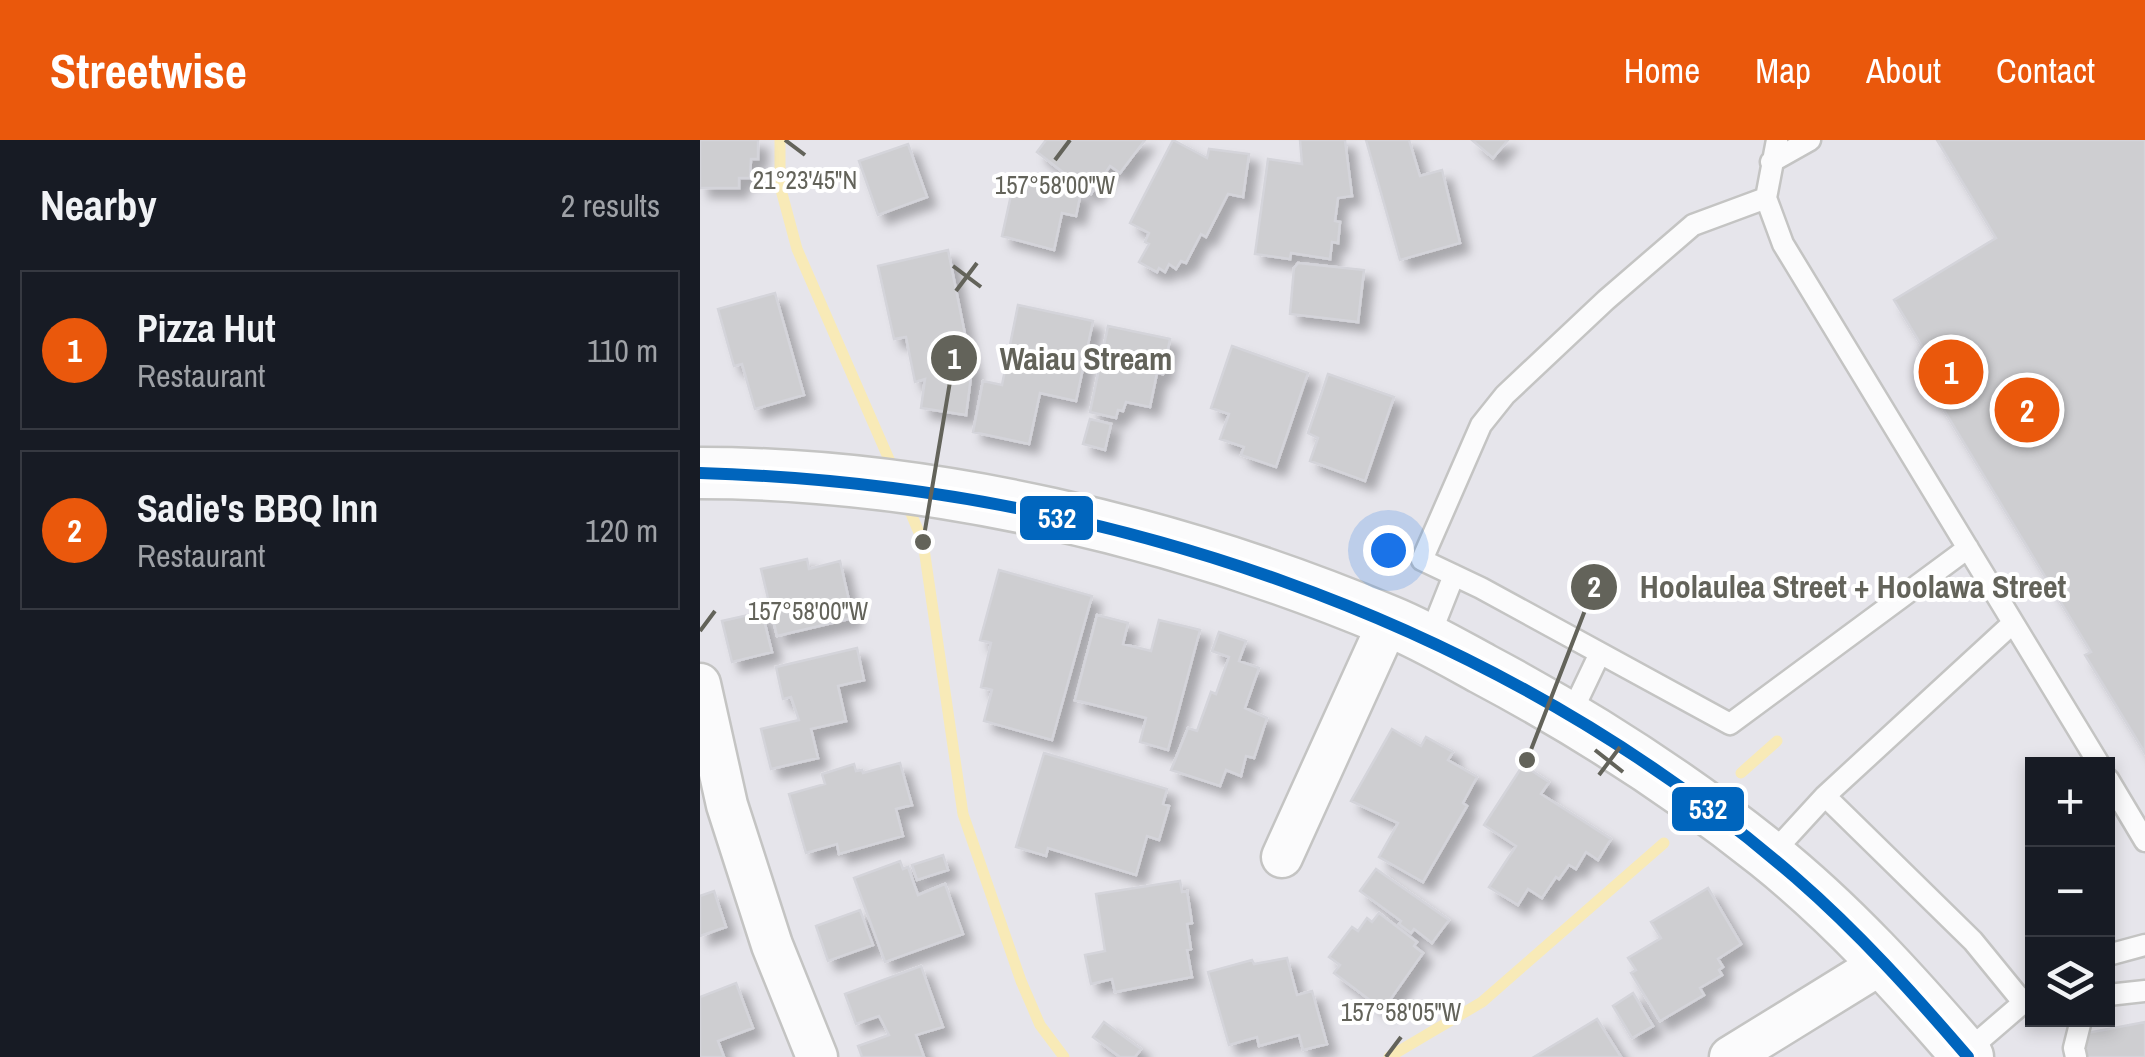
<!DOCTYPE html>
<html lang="en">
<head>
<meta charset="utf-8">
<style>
	body { margin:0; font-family:"Archivo Narrow",sans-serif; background:#20242c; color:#f1f3f6 }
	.controls { position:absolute; right:30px; bottom:30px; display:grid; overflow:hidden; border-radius:0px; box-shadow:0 5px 15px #0003 }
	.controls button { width:90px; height:90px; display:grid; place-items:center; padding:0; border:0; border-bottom:2px solid #363941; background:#171b24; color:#f1f3f6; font:50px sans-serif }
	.you { position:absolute; left:688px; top:410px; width:35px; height:35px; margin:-25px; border:8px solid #fff; border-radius:50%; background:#1a73e8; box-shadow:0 0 0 15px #1a73e833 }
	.badge { display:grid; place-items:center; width:65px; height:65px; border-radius:50%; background:#ea580c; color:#fff; font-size:32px; font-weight:700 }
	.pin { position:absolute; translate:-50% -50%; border:5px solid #fff; box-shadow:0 2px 10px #0006 }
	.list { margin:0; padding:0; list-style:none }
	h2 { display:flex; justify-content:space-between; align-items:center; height:130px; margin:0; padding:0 40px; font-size:42px }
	h2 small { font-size:32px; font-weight:400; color:#9ea1a6 }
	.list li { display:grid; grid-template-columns:65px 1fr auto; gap:30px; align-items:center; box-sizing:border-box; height:160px; margin:0 20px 20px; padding:0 20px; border:2px solid #363941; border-radius:0px }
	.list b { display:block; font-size:38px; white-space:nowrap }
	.list p { margin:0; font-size:32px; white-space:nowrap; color:#9ea1a6 }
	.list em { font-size:32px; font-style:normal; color:#9ea1a6 }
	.icon { flex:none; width:55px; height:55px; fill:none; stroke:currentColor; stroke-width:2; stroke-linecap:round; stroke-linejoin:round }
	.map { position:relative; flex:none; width:1445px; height:917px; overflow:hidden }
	header { display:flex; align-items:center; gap:60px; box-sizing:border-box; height:140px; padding:0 50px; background:#ea580c; color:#fff }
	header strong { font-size:48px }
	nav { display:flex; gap:55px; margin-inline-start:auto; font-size:35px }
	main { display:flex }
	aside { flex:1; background:#171b24 }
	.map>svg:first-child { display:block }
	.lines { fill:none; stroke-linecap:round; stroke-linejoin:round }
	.stream { stroke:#f8eab7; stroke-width:11 }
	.building { fill:#ceced1; stroke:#d4d4da; stroke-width:2.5; filter:url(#shadow) }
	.service-casing { stroke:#c4c4c3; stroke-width:25 }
	.minor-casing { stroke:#c4c4c3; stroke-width:45 }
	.tertiary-casing { stroke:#c4c4c3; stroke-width:55 }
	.service { stroke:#fbfbfc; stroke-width:20 }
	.minor { stroke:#fbfbfc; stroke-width:40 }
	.tertiary { stroke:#fbfbfc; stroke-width:50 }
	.bus-1-casing { stroke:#fff; stroke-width:20 }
	.bus-1 { stroke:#0065bd; stroke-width:12 }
	.ticks { fill:none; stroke:#63635a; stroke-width:4 }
	.ticks-label { font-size:25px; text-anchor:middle; fill:#63635a; stroke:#fff; stroke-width:8; stroke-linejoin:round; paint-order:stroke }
	.leader { fill:none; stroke:#63635a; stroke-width:4 }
	.callout-dot { fill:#63635a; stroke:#fff; stroke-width:4 }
	.mark-label { font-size:30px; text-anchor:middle; font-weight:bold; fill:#fff }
	.callout-label { font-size:32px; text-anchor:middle; font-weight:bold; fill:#63635a; stroke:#fff; stroke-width:8; stroke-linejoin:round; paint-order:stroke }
	.line-badge { stroke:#fff; stroke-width:4 }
	.badge-label { font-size:28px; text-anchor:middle; font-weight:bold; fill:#fff }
</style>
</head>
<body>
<header>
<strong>Streetwise</strong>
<nav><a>Home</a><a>Map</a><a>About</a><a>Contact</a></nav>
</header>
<main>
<aside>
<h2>Nearby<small>2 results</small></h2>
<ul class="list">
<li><span class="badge">1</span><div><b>Pizza Hut</b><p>Restaurant</p></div><em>110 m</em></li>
<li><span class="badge">2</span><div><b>Sadie's BBQ Inn</b><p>Restaurant</p></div><em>120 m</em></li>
</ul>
</aside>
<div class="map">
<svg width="1445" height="917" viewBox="0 0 1445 917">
	<defs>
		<filter id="shadow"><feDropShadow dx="9" dy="9" stdDeviation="5" flood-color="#0004"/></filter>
	</defs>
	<rect width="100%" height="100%" fill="#e6e5eb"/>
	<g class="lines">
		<path class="stream" d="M80,0v46l17,63 98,224
			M207,364l16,38 40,272 58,167 19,44 24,32
			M1041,633l36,-32
			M689,917l93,-55 182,-159"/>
	</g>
	<path class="building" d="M0,0h58v19h-7l-1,19h-11v10h-39z
		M346,0h99l-25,33 -10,-7 -19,28 -54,-42z
		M473,0l34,18 2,-9 40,5 -6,43 -15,-3 -22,43 -5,-3 -15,29 -5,-2 -5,8 -7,-5 -4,8 -6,-4 -2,4 -18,-10 10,-18 -4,-2 4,-9 -19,-10z
		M600,0h45l7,56 -14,2 -3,23 5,1 -2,21 -6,-1 -2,17 -39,-6 -1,6 -35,-5 13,-95 34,5z
		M666,0h43l11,36 22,-6 18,73 -60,17z
		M772,0h36l-15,18z
		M1237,0h208v613l-60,-98 6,-3 -172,-283 12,-8 -37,-61 102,-62z
		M208,4l19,53 -49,18 -19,-54z
		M315,37l66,15 -5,24 -14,-3 -8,37 -52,-14z
		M248,110l24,119 -6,46 -45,-7 4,-29 -10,3 -9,-45 -12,2 -16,-73z
		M598,123l66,7 -6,52 -68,-8 4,-46z
		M75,153l29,102 -49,14 -13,-45 -8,2 -16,-57z
		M318,165l75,16 -17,80 -36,-8 -11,51 -56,-12 10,-51 19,4z
		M408,186l62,13 -7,35 -6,-1 -7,34 -24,-5 -3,9 -5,-1 -2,8 -26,-6z
		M532,206l76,27 -32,94 -35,-12 3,-8 -24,-8 9,-25 -18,-6z
		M628,234l66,23 -29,84 -55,-20 8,-23 -10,-5z
		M390,279l21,5 -6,26 -22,-6z
		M107,419l2,10 31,-8 13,57 -76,18 -16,-67z
		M299,430l93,26 -40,144 -68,-19 8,-31 -11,-3 10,-44 -11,-3z
		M62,472l10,40 -40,10 -10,-41z
		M397,475l31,8 -5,21 28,7 8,-31 41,10 -32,120 -28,-8 6,-24 -71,-18z
		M519,492l27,9 -7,20 20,7 -14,40 22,10 -13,40 -8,-2 -5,20 -15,-6 -6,16 -49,-16 17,-42 9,3 14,-39 5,2 13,-37 -17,-6z
		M157,508l7,32 -26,6 8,35 -35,8 7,29 -47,11 -10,-40 38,-9 -8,-23 -8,2 -7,-32z
		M692,589l29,17 5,-9 27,15 -5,8 29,17 -14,26 4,3 -44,76 -44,-25 19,-34 -47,-22z
		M344,613l123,36 -4,15 6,2 -10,34 -12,-4 -11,39 -88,-27 -2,8 -30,-9z
		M200,623l12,42 -16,4 7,27 -64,18 -2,-10 -31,9 -17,-59 36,-10 -3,-10 32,-10 2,7 6,-1 1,3z
		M823,625l26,17 -8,12 70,45 -13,21 -12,-8 -10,17 -7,-4 -10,14 -3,-2 -14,21 -14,-9 -10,16 -29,-18 27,-41 -32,-21z
		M243,715l5,15 -31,10 -5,-15z
		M200,721l3,8 5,-2 10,28 27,-11 18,50 -78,28 -31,-84z
		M676,729l73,51 -17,23 -18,-14 -3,4 -12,-9 2,-3 -41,-30z
		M480,741l2,11 5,-1 5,32 -5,1 4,25 -4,1 5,27 -77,15 -3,-13 -21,5 -6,-29 20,-4 -9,-57z
		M1008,748l33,56 -23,15 5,8 -4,3 3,5 -22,13 4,7 -44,26 -29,-48 5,-3 -8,-12 33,-20 -10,-16z
		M14,751l12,36 -26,9v-40z
		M160,770l13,35 -45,16 -12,-35z
		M679,773l38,29 -3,4 9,7 -40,57 -49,-37 6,-8 -11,-8 23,-30 6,4 9,-13 5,4z
		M587,818l10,37 15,-4 15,53 -24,6 -4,-15 -40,11 -2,-9 -28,8 -21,-73 44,-12 2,4z
		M221,826l22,61 -27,8 8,22h-62l-4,-11 31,-11 -10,-19 -23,8 -11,-30z
		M36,843l17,45 -35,13 6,16h-24v-60z
		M933,853l20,33 -21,12 -19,-32z
		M897,879l24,38h-87z
		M404,882l37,27 -6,8h-15l-27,-20z
		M1445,882v35h-58l-5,-23z"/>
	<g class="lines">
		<g class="service-casing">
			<path id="service" d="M1077,0l-11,58 17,46 316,520
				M1071,22l39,-22
				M1066,58l-73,27 -87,75 -101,95 -24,30 -59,135 59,28 249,136 238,-176
				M729,498l25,-63
				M870,576l30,-63
				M1408,639l37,62
				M1125,656l148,145 49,60
				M1070,716l55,-60 188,-173
				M1408,815l37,-10
				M1408,855l37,-4
				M1266,912l65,-56
				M1376,917l-2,-9 7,-28"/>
		</g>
		<g class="minor-casing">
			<path id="minor" d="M0,544l27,121 45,140 45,112
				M582,717l107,-236
				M1030,917l154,-95"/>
		</g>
		<g class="tertiary-casing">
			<path id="tertiary" d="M0,333c230,0 477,59 689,148 32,13 63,31 94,48 100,53 195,114 284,185 75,60 139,131 201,203"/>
		</g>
		<use href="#service" class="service"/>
		<use href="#minor" class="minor"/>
		<use href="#tertiary" class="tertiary"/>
		<g class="bus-1-casing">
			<path id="bus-1" d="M0,333c397,12 793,142 1096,405 62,54 118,116 172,179"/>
		</g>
		<use href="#bus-1" class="bus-1"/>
	</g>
	<path class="ticks" d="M85,0l20,15M355,20l15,-20M253,126l28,21M256,151l21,-28M0,491l15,-20M895,610l28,22M899,635l21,-28M686,917l15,-20"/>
	<g class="ticks-label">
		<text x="105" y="49">21°23'45"N</text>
		<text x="355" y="54">157°58'00"W</text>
		<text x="108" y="480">157°58'00"W</text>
		<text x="701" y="881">157°58'05"W</text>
	</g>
	<path class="leader" d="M223 402L254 218M827 620L894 447"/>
	<g class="callout-dot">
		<circle cx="223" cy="402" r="10"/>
		<circle cx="827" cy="620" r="10"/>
		<circle cx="254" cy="218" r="25"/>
		<circle cx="894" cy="447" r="25"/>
	</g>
	<g class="mark-label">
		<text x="254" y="229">1</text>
		<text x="894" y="457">2</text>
	</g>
	<g class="callout-label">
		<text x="386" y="230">Waiau Stream</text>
		<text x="1153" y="458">Hoolaulea Street + Hoolawa Street</text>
	</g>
	<g class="line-badge">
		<rect x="318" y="354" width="77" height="48" rx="10" fill="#0065bd"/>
		<rect x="970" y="645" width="76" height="48" rx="10" fill="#0065bd"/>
	</g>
	<g class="badge-label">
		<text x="357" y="388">532</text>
		<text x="1008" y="679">532</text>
	</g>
</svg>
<div class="controls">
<button>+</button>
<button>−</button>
<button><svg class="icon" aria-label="layers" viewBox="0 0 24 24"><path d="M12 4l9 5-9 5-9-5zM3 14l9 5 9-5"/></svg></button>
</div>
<div class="you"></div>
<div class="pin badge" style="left:1251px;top:232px">1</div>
<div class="pin badge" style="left:1327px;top:270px">2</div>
</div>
</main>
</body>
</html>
